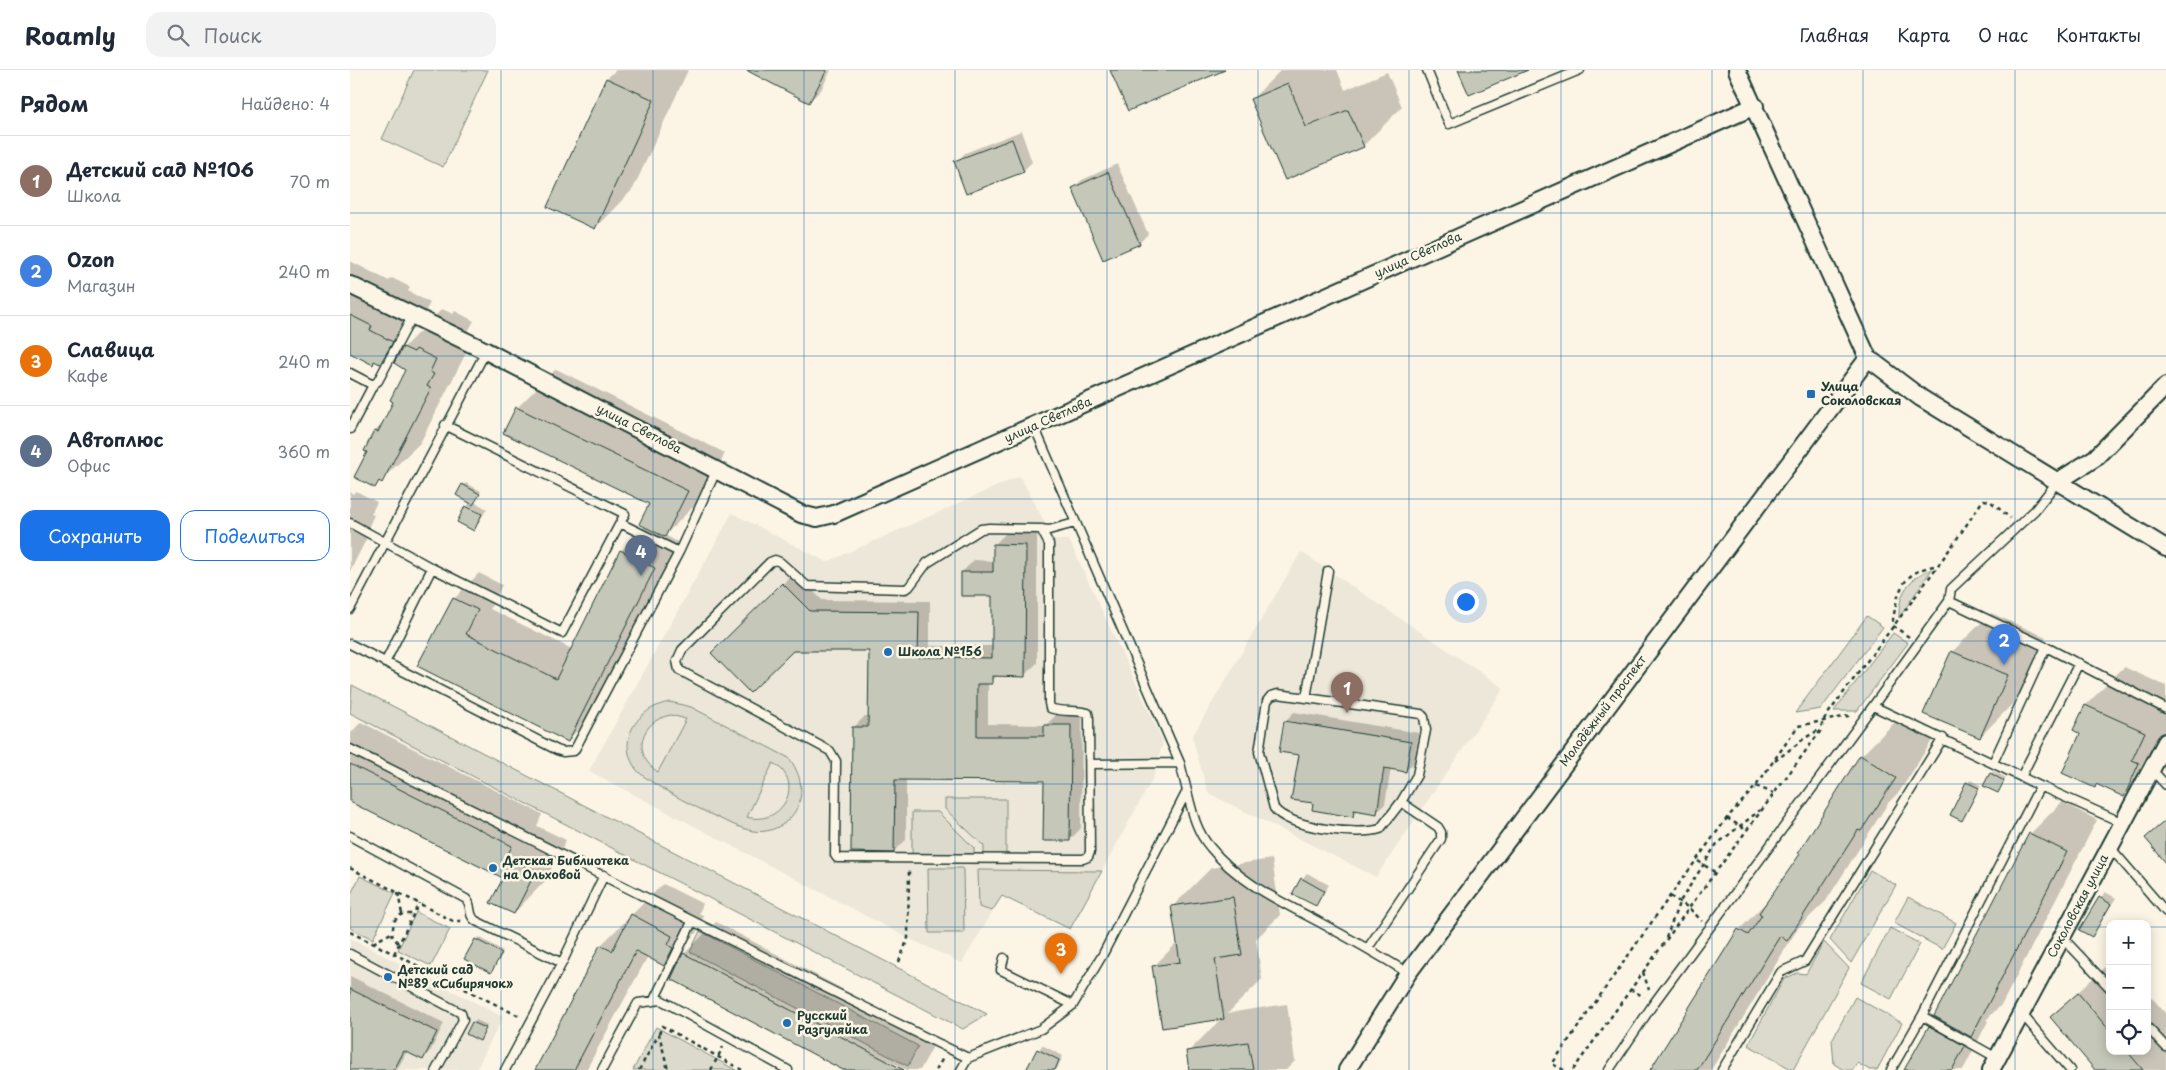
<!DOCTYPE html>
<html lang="ru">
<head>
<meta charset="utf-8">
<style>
	body { margin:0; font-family:"Playpen Sans",sans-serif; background:#f2f2f3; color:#1f2937 }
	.controls { position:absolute; right:15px; bottom:15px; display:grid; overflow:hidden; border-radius:10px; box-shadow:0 2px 12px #0003 }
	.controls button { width:45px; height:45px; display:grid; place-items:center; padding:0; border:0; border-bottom:1px solid #e0e1e3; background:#fff; color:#1f2937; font:25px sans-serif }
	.you { position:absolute; left:1115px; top:531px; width:18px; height:18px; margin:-12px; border:4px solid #fff; border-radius:50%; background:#1a73e8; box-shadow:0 0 0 8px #1a73e833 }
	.badge { display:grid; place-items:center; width:32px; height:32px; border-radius:50%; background:#1a73e8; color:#fff; font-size:16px; font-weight:700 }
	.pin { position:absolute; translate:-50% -41px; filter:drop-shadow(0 1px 2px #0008) }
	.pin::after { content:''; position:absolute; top:26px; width:18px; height:15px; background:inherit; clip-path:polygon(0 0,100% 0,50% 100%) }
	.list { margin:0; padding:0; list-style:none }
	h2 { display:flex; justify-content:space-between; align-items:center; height:65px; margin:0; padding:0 20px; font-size:21px }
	h2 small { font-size:16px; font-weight:400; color:#747a83 }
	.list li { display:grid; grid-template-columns:32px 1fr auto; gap:15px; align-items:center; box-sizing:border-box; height:90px; padding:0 20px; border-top:1px solid #e0e1e3 }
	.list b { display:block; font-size:19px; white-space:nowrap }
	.list p { margin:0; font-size:16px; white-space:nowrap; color:#747a83 }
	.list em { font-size:16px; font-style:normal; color:#747a83 }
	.actions { display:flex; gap:10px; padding:15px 20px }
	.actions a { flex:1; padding:11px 0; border:1px solid #1a73e8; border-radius:15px; text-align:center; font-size:18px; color:#1a73e8 }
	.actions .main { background:#1a73e8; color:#fff }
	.icon { flex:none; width:28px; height:28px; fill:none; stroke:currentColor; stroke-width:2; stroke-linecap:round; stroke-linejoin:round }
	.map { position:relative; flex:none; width:1816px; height:1000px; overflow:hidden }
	header { display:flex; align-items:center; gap:30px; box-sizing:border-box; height:70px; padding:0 25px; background:#fff; border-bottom:1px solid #e0e1e3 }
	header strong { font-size:24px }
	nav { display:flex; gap:28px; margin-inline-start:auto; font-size:18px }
	.search { width:350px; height:45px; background:#f2f2f3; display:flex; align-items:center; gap:12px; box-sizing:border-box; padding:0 18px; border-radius:15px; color:#747a83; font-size:19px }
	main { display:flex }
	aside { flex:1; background:#fff }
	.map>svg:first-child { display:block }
	.built { fill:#ece7d8 }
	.green { fill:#dcdacc; stroke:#7e8c80; fill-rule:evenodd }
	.shadow { fill:#0003 }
	.building { fill:#c5c7b9; stroke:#1f3d34 }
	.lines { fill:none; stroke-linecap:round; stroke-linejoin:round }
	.lane-casing { stroke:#1f3d34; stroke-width:11 }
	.street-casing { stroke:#1f3d34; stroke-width:20 }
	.path { stroke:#1f3d34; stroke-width:2.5; stroke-dasharray:4 4; stroke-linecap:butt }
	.lane { stroke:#fcf5e5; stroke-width:8 }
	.street { stroke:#fcf5e5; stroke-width:16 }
	.grid { fill:none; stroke:#1f6fb2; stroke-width:1; stroke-opacity:0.55 }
	.poi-dot { fill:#1f6fb2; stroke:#fcf5e5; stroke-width:2 }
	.labels { text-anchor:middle; stroke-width:5; stroke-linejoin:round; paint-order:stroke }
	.street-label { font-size:12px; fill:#1f3d34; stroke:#fcf5e5 }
	.poi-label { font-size:12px; font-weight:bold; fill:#1f3d34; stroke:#fcf5e5; text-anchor:start }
</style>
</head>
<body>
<header>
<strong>Roamly</strong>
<div class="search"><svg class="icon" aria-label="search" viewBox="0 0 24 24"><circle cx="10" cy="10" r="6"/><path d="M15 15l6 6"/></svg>Поиск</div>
<nav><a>Главная</a><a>Карта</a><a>О нас</a><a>Контакты</a></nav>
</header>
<main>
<aside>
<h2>Рядом<small>Найдено: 4</small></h2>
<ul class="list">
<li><span class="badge" style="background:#8d6e63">1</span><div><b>Детский сад №106</b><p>Школа</p></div><em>70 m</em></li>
<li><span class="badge" style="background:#3f7fe0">2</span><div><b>Ozon</b><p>Магазин</p></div><em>240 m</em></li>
<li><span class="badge" style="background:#e8710a">3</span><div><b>Славица</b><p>Кафе</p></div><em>240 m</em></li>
<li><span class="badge" style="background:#5c6f8a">4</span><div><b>Автоплюс</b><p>Офис</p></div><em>360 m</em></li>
</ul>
<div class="actions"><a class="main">Сохранить</a><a>Поделиться</a></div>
</aside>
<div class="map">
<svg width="1816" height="1000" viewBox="0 0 1816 1000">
	<rect width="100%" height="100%" fill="#fcf5e5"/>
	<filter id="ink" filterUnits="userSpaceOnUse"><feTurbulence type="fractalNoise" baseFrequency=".02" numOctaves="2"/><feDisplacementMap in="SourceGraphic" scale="10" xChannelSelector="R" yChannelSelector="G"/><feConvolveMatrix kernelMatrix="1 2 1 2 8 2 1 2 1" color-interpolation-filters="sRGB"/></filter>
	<g filter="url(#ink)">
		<path class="built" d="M670,406l34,64h15l94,201 -9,35 -84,153 -68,-33 -40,67 -54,-25 -319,-167 143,-258 95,49z
			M951,482l203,136 -128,189 -168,-84 -16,-56z
			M0,868l153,79 -27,53h-126z"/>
		<path class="green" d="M64,0h74l-45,97 -61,-28z
			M1582,499l-33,49c-1,-24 10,-41 33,-49z
			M1517,546l16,11 -62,82 -26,4z
			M1543,563l15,10 -51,68h-23z
			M2,615l635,329 -24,15 -613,-316z
			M320,632l21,5 98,51c11,15 16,32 8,50 -8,16 -26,26 -44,23 -18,-2 -108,-48 -117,-62 -21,-30 3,-62 34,-67zM321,645l15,4 -28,53c-27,-17 -18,-52 13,-57zM423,693c33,18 10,64 -26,54z
			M595,729h61v57h-22v-10l-39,-37z
			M562,742h26l36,36v7l-62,1z
			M578,798h35l1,65h-35z
			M628,800l124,1 -32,58 -68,-33 -10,15 -13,-4z
			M1520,800l26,15 -45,78 -21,-23z
			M10,806l35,17 -22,46 -23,-11v-32z
			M1558,827l48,26 -14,26 -48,-26z
			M66,842l34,17 -19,37 -33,-16z
			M1540,858l30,16 -29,55 -30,-16z
			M350,861l218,115 -10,20 -218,-114z
			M1474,872l25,26 -56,102 -45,-25 36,-66 13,-6 9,1z
			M1505,927l47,26 -25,47h-7l-13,-7 -4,7h-9l-10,-6 -2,-24z
			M306,957l80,43h-103z"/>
		<path class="shadow" d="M266,0h72l-55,119 -38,39 12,-150z
			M405,0h76l-10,20 -12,12z
			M931,0h56l8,20 42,-18 15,35 -39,39 -78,33 -33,-80z
			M671,61l11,31 -9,9 -67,-9 9,-9z
			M767,94l31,70 -9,9 -66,-55 9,-8z
			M0,191l39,20 3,-3 18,9 -2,4 22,12 -12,21 -39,39 -4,-3 -3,3 -22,-11z
			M92,239l11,5 2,-3 19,10 -7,12 1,16 -48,94 -45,43 -6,-34 6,-21 9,-9 23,-53 -3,-22z
			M206,299l169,84 -22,44 -38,38 14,8 -86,172 -25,25 -149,-74 35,-67 25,-26 23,12 -12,24 82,40 49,-98 24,-25 6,-22 -146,-72 12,-24z
			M116,413l15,8 -6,11 12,7 -13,20 -15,-8 11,-19 -7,-17z
			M6,421l21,11 -6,12 3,1 -6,13 3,2 -21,41v-79l3,2z
			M656,463h31v130l-12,12h-26l-11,8v41l58,1 11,-11h25l-1,114 -11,12 -25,-60 -139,-1v61l-12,11 -41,-123 12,-12h5v-66h-78l-79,3 82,-81 27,28 108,1v45h63l1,-51 -32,-23 12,-12 20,1v-16z
			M1641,543l55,24 -28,61 -38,39 -28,-85z
			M1774,597l42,19v62l-4,9 -38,38 -26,-12 -3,3 -13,-53 4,-28z
			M944,642l125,21 -5,29 -8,9 -15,-3 -6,36 -9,9 -18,-3 -5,5 -38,-13 -15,-48 -15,-33z
			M1550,647l33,22 -33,52 -12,12 -62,98 -28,27 -87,142h-59l87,-140 35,-36 28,-40 -2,-1 61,-97z
			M11,652l181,92 -5,12 29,14 -21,41 -31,32 -10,-35 -154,-77v-67z
			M1643,701l13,7 -6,11 -9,-15z
			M1620,710l11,5 -19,35 -11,-5z
			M1712,732l35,18 -95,184 -16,16 2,1 -25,49h-56l23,-43 9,-9 91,-184z
			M922,789l8,56 -24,24 6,40 -34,34 59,-9 8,57 -9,9h-96l-2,-18 34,-34 -68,-52 24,-24 -5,-36 38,-38z
			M957,803l22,12 -13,20 -14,-26z
			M313,814l40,20 -4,9 5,3 -8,17 -32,31 -16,-8 -62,114h-50l65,-125z
			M1755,822l11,6 -25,38 -10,-6z
			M366,852l221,117 -17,31h-13l-19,-10v3l13,7h-56l-172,-91 11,-25z
			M129,867l24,14 -10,18 -17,-29z
			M1760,892v89h37v-59l19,22v56h-70l-44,-53z
			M0,906l94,47 -13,27 -9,9 -15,-8 -10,19h-47z
			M126,950l11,5 -5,12 -14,-3z
			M692,975l21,11 -6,13 -29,1z"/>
		<path class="building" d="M396,0h81l-18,33z
			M760,0h115l-97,41z
			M1108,0h70l-59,25z
			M256,8l48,22 -59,129 -48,-22z
			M938,13l18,44 42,-17 16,37 -79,33 -35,-81z
			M662,69l12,33 -58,22 -12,-33z
			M758,102l32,72 -37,16 -31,-72z
			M0,245l22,11 -2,4 23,12 -13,22 -6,-3 -1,4 -23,-12z
			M53,277l11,5 2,-3 20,10 -6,13 4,2 -7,12 4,2 -49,95 -3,-2 -4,7 -21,-11 13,-25 -3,-1 10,-20 4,1 15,-30 -3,-2 15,-30 -11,-7z
			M166,337l172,84 -23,46 -26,-13 10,-20 -146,-71z
			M112,414l18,10 -7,11 -17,-10z
			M115,436l17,8 -8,17 -17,-9z
			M643,474l33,1 -1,132 -33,-1v8h-15v52h67v-11h27l-1,116h-27l1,-60 -149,-1 -1,73 -43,-1 1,-125h16l1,-76h-76l-43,42 -39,-40 71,-70 28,28 109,1 -1,45 74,1v-62h-31v-24h32z
			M270,480l35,18 -87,174 -151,-76 36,-68 25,12 -12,24 90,45z
			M1601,581l57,24 -28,63 -57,-24z
			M1735,635l60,27 -13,28 7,3 -15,34 -28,-13 -1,4 -33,-15 18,-39 -7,-4z
			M934,651l127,21 -5,30 -22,-4 -7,46 -23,-4 -1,7 -41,-7 1,-7 -22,-3 8,-45 -20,-3z
			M1510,685l36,23 -35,53 -3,-1 -71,111 -7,-5 -83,134h-47l88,-141 10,6 14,-20 -3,-2 41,-59 -2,-1z
			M0,694l162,82 -6,12 30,13 -22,43 -24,-11 13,-25 -153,-76z
			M1640,703l14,8 -6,12 -15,-7z
			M1616,712l13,6 -17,33 -12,-6z
			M1816,750v43l-21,-25z
			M1679,763l38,19 -96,185 -37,-21z
			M951,808l23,13 -8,15 -24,-12z
			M883,827l9,58 -27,4 9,60 -62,9 -10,-62 28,-4 -9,-56z
			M1749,827l12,7 -19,33 -13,-7z
			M281,844l41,22 -4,9 5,3 -9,18 -28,-15 -62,119h-39l65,-125 12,6z
			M125,869l27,14 -11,20 -27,-14z
			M333,883l98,52 123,65h-61l-172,-91z
			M0,919l87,43 -14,28 -19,-9 -10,19h-44z
			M1728,923l32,38v20h17l16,19h-48l-45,-53z
			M122,952l14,6 -6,13 -14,-7z
			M1579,956l36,20 -13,24h-48z
			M898,972l5,28h-64l-3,-19z
			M687,979l22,11 -4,10h-29z"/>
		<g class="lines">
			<g class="lane-casing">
				<path id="lane" d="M1077,0l22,54 131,-54
					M0,303l23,12 -23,44
					M23,315l5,-4 34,-64
					M95,355l180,89 -5,9
					M0,453l82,45
					M691,459l8,15v159l1,5c12,5 26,1 38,5l1,5 1,134 -2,5 -5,2 -246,-1 -2,-3 1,-94 -6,-10 -151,-81 -2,-9 5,-11 88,-88 5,-2 5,2 27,24 98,3 4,-2 18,-24 54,-34 8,-1 52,1 8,1 26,-7
					M1599,531l97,46 120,62
					M0,539l136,-258
					M0,574l207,106 6,2 11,-1 105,-199 38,-83
					M35,593l47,-95 130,65 58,-110 59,29
					M956,628l22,-127
					M1523,636l76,-105 2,-12 84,-79 22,-28
					M0,679c206,102 411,208 618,309l-7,12
					M1643,693l53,-116
					M740,694l90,-1
					M1802,700l14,15
					M1671,707l58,-114
					M837,721c5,20 9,40 23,56 28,35 70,54 109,75 30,16 60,33 89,51
					M0,766l116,63c7,6 1,16 10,22l86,42
					M1759,776l57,66
					M1712,867l48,51
					M1018,878l73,-109v-7l-3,-5 -37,-25 16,-27 9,-45 -2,-13 -3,-3 -143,-20 -7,2 -4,5 -8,51 15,56c14,20 84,28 106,21l21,-27
					M0,884l111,59 2,7 -27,50
					M654,888l-3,12 72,35
					M304,930l38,-78
					M1671,943l49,57
					M1572,946l75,42
					M1797,957l19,20
					M618,988l73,-29 32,-24 30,-51 84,-163 -7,-28 -146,-337
					M155,1000l57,-107 42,-88
					M252,1000l36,-67 23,-3 127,70
					M1259,1000l45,-67 219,-297 167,80 83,37
					M1372,1000l59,-98 24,-11 138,-223
					M1541,1000l31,-54 118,-230"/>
			</g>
			<g class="street-casing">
				<path id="street" d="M1387,0l131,288 53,40 245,150
					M0,215l136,66 315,163 16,4 17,-4 921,-408
					M1707,412l38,-24 71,-72
					M997,1000l61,-97 460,-615
					M1641,1000l175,-328"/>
			</g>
			<path class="path" d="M1559,567l-17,-12c6,-33 8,-55 48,-60
				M1425,691l30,-23 14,-8
				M1406,716l17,7
				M1377,748l19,12
				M1348,791l18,12
				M0,798l103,53h10
				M48,823l4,21
				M1320,826l19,12 13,13
				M0,862l171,85
				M1316,868l13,-35 37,-58 44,-35
				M23,873l18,-10
				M48,873l-6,-8 2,-14 8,-7h11
				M44,884l25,-51
				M549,892l9,-24 1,-70
				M1293,902l6,18
				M1280,919l14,8
				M309,964l3,-8 80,44
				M289,1000l20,-36 9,36
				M361,1000l12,-23
				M586,1000l7,-12
				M1214,1000l-12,-6 118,-168 57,-78 29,-32 42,-60 55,-11
				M1223,1000l116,-162 133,-179v-7c53,-73 110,-144 159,-219l3,-3 6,1 20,17"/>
			<use href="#lane" class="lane"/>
			<use href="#street" class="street"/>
		</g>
	</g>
	<path class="grid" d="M151,0v1000M303,0v1000M454,0v1000M605,0v1000M757,0v1000M908,0v1000M1059,0v1000M1211,0v1000M1362,0v1000M1513,0v1000M1665,0v1000M0,143h1816M0,286h1816M0,429h1816M0,571h1816M0,714h1816M0,857h1760M1797,857h19"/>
	<g class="poi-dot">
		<rect x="1456" y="319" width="10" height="10" rx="2.5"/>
		<circle cx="538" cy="582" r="5"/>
		<circle cx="143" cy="798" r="5"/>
		<circle cx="38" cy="907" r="5"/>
		<circle cx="437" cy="953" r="5"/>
	</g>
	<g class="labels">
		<g class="street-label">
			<text transform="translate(1068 185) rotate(-24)" y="4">улица Светлова</text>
			<text transform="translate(698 350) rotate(-24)" y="4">улица Светлова</text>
			<text transform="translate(289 359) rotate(27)" y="4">улица Светлова</text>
			<text transform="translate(1253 641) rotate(-53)" y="4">Молодёжный проспект</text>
			<text transform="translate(1728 836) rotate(-62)" y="4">Соколовская улица</text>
		</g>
		<g class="poi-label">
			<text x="1471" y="321">Улица<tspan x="1471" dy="14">Соколовская</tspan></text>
			<text x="548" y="586">Школа №156</text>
			<text x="153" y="795">Детская Библиотека<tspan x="153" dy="14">на Ольховой</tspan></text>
			<text x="48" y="904">Детский сад<tspan x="48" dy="14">№89 «Сибирячок»</tspan></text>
			<text x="447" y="950">Русский<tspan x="447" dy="14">Разгуляйка</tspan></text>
		</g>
	</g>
</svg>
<div class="controls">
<button>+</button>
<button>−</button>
<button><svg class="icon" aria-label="locate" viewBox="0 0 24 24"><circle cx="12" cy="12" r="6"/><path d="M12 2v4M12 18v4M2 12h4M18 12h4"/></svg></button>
</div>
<div class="you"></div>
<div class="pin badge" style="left:997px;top:643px;background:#8d6e63">1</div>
<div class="pin badge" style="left:1654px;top:595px;background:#3f7fe0">2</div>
<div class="pin badge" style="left:711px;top:904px;background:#e8710a">3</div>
<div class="pin badge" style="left:291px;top:506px;background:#5c6f8a">4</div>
</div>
</main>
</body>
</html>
